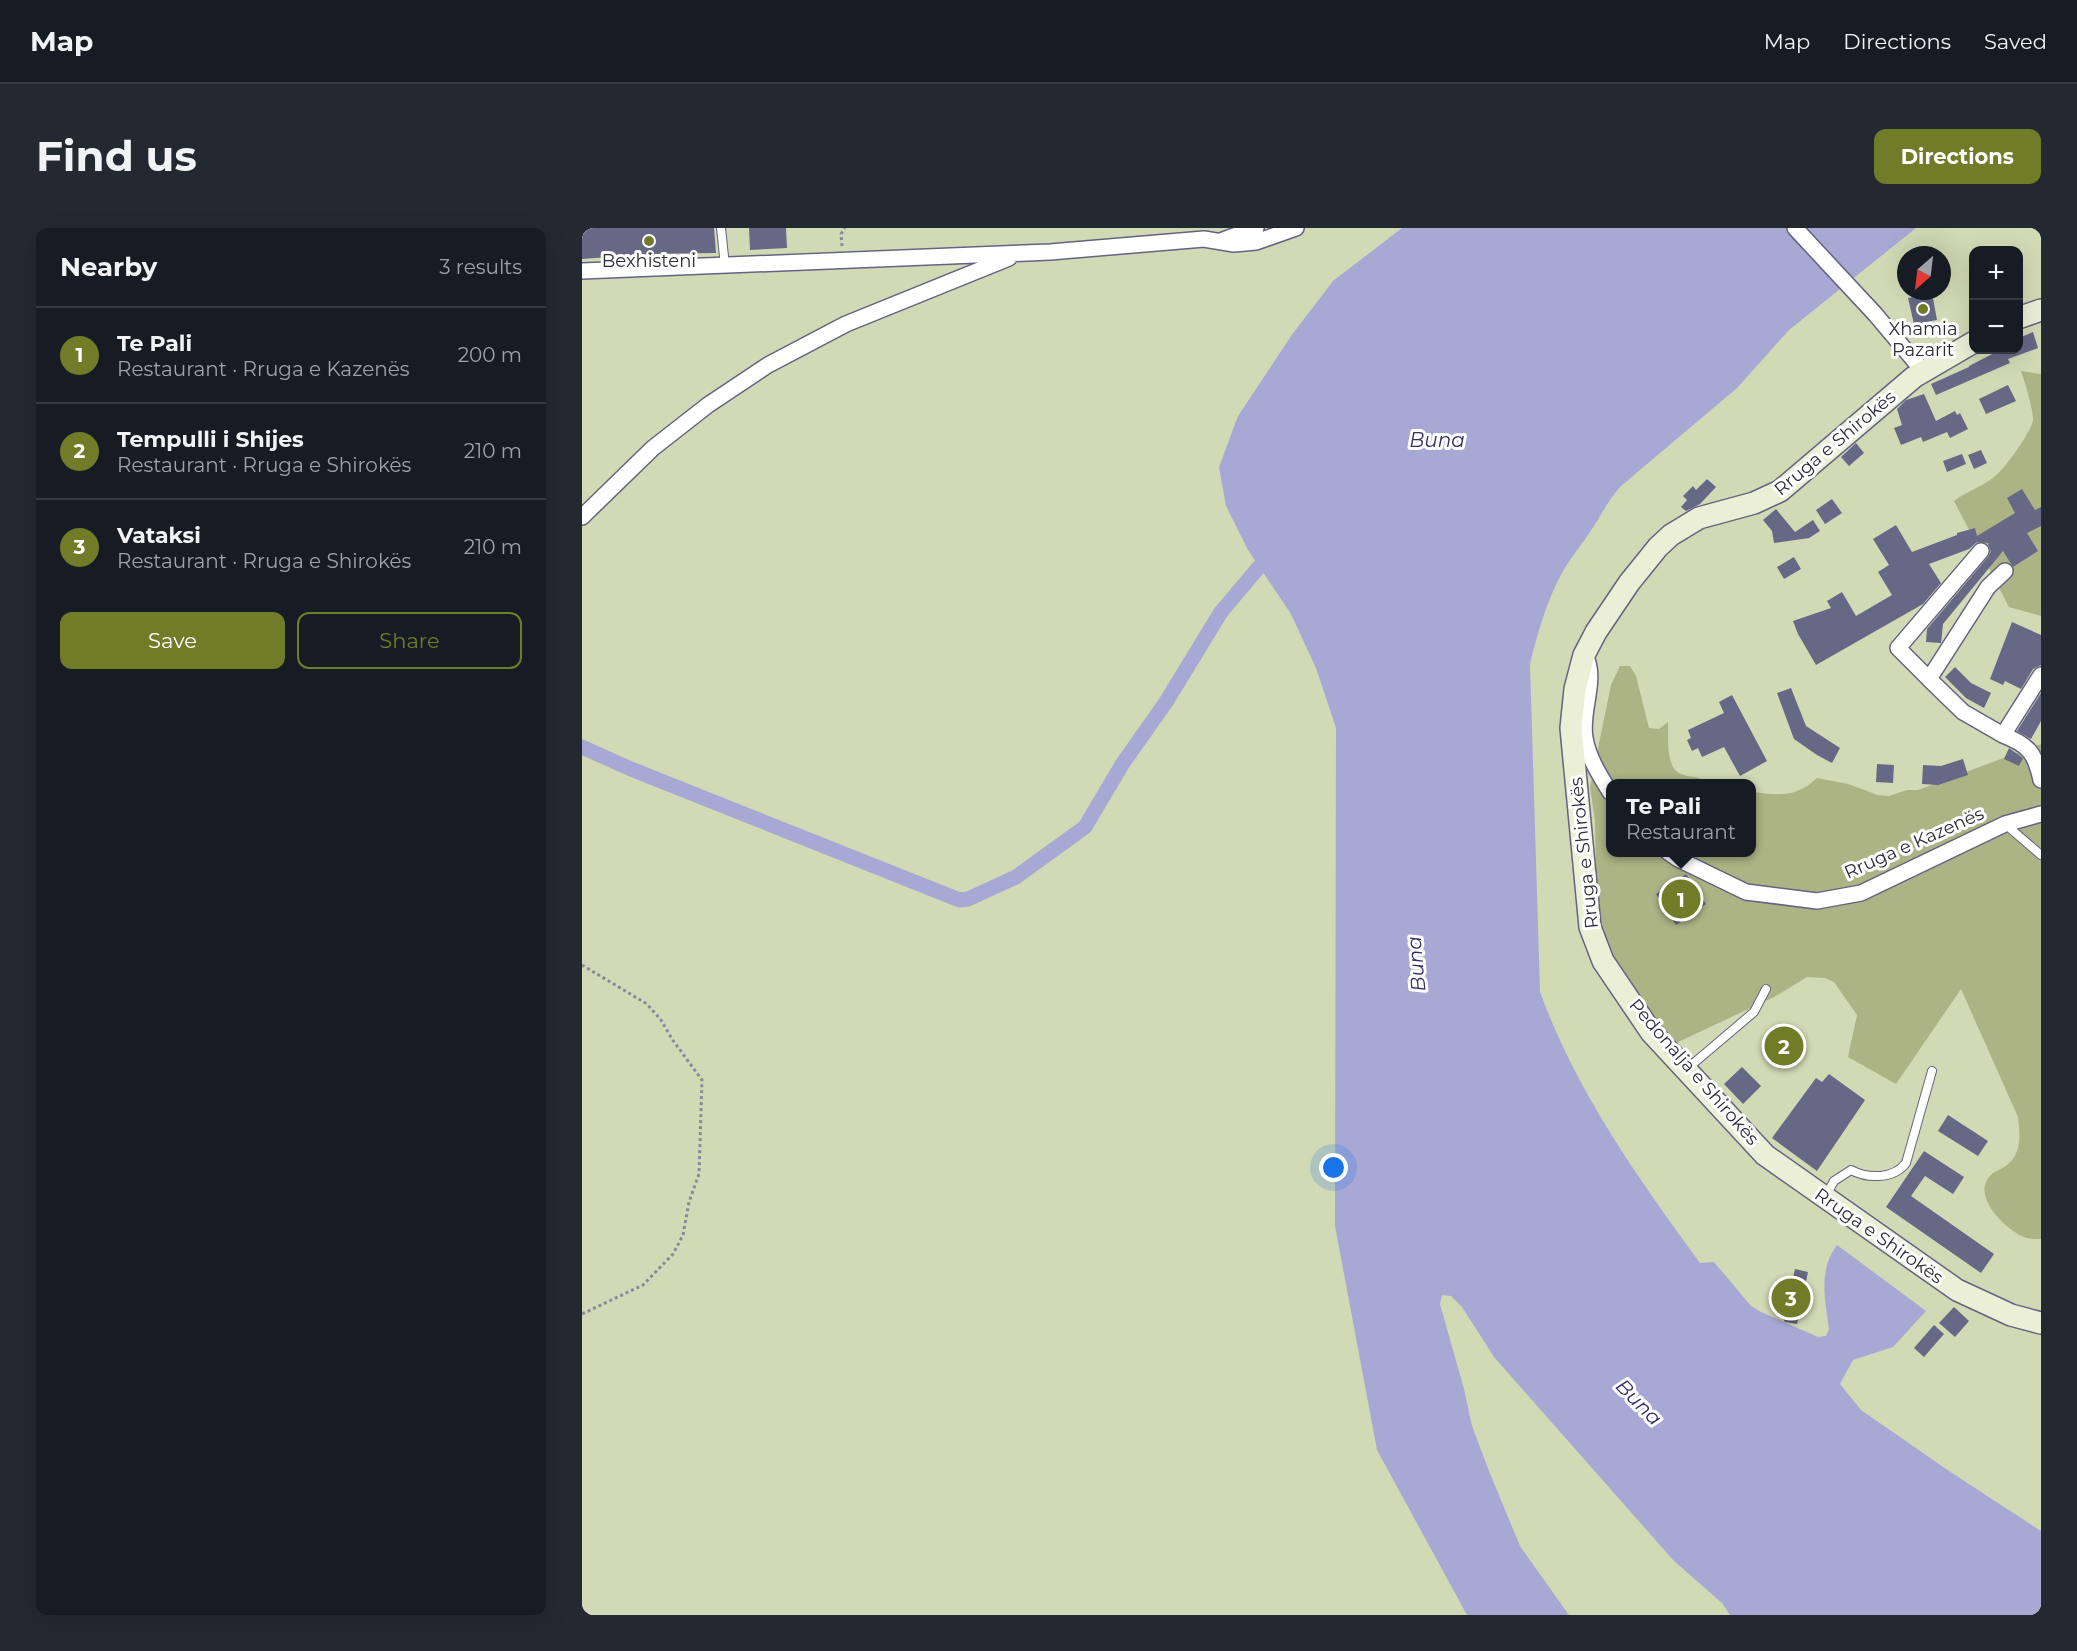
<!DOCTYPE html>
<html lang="en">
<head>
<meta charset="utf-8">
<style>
	body { margin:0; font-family:Montserrat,sans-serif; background:#242831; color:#f1f3f6 }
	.controls { position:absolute; right:18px; top:18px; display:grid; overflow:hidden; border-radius:12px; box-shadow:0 6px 24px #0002 }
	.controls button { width:54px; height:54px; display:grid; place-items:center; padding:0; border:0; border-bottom:2px solid #363941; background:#171b24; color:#f1f3f6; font:30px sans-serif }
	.compass { position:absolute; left:1315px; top:18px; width:54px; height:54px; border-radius:50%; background:#171b24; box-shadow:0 6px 24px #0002; rotate:208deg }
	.you { position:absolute; left:752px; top:940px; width:21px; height:21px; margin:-15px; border:4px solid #fff; border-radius:50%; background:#1a73e8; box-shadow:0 0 0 9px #1a73e833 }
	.badge { display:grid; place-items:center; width:39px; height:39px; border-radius:50%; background:#717c28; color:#fff; font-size:20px; font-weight:700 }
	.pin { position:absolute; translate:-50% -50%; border:3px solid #fff; box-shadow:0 2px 6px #0006 }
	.popup { position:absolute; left:1024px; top:551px; width:150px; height:78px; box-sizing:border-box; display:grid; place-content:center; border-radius:12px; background:#171b24; filter:drop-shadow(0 2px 4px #0005); font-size:20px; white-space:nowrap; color:#9ea1a6 }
	.popup b { font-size:22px; color:#f1f3f6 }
	.popup::after { content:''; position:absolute; left:50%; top:100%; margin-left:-12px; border:12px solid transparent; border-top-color:#171b24 }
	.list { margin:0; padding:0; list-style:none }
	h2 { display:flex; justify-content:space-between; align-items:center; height:78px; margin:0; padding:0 24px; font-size:26px }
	h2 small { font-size:20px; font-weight:400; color:#9ea1a6 }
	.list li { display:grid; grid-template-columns:39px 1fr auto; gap:18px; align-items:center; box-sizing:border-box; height:96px; padding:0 24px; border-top:2px solid #363941 }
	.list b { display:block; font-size:22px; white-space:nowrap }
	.list p { margin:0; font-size:20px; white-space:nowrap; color:#9ea1a6 }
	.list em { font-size:20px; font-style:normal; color:#9ea1a6 }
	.actions { display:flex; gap:12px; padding:18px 24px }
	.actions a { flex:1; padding:14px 0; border:2px solid #717c28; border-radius:12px; text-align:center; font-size:21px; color:#717c28 }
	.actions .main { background:#717c28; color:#fff }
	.map { position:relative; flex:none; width:1459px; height:1387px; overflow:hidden; border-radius:12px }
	header { display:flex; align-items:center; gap:36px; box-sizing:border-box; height:84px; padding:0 30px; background:#171b24; border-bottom:2px solid #363941 }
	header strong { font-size:28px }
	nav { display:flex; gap:33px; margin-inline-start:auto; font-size:21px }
	.intro { display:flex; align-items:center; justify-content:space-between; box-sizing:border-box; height:144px; padding:0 36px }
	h1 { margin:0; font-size:42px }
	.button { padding:15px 27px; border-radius:12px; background:#717c28; color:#fff; font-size:21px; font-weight:700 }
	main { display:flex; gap:36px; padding:0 36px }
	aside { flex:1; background:#171b24; border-radius:12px; box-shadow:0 6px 24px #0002 }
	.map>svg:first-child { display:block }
	.green { fill:#d2d9b5; fill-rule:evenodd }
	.forest { fill:#acb485 }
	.water { fill:#a8a8d5 }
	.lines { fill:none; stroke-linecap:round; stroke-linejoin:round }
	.canal { stroke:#a8a8d5; stroke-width:15 }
	.building { fill:#676786 }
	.lane-casing { stroke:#646382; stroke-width:10 }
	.street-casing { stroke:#646382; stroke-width:18 }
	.secondary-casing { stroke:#646382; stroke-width:24 }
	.path { stroke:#88899d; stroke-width:3; stroke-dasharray:3 3; stroke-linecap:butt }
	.lane { stroke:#fff; stroke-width:8 }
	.street { stroke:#fff; stroke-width:15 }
	.secondary { stroke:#ebefd6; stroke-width:21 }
	.poi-dot { fill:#717c28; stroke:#fff; stroke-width:2 }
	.labels { text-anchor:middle; stroke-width:6; stroke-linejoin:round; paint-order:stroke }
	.poi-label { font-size:18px; fill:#2b2c39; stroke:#fff }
	.street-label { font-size:18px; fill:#2b2c39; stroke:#fff }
	.water-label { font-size:20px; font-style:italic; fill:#342f66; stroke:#fff }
</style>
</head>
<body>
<header>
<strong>Map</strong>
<nav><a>Map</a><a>Directions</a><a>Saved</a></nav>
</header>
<div class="intro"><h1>Find us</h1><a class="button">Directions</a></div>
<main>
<aside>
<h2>Nearby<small>3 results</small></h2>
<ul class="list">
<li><span class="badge">1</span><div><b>Te Pali</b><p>Restaurant · Rruga e Kazenës</p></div><em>200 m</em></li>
<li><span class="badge">2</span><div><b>Tempulli i Shijes</b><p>Restaurant · Rruga e Shirokës</p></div><em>210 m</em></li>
<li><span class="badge">3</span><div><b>Vataksi</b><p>Restaurant · Rruga e Shirokës</p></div><em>210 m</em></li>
</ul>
<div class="actions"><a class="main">Save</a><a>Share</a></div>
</aside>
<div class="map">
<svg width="1459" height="1387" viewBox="0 0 1459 1387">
	<rect width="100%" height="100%" fill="#e1e1fd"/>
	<path class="green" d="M0,0h1459v1387h-1459zM1392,22h44v100h-44zM1324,27h36v36h-36zM1028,556h142v68h-142z"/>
	<path class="forest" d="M1439,143l20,3v242l-32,-9 -55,-106c13,-10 28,-14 40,-24 10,-7 38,-46 39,-57 1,-9 -9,-40 -12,-49z
		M1038,438h10l6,10 13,52 10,1 9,-7c1,15 -4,49 16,53 10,3 13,0 22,8l-96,1v68h142v-60c27,3 44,6 65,-14l31,6 30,11 11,1 18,-6h11l123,-46v495c-4,0 -10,0 -14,-1 -18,-5 -50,-36 -41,-56 4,-10 13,-11 21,-17 15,-11 13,-31 11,-48l-57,-128 -65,95 -48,-27 9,-42 -23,-33 -9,-4 -18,-1 -31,19 -102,48 -27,-26 -45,-79 -6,-63 -1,-55 -5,-34 21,-102z"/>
	<path class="water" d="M820,0h514l-127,102 -52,58 -116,98c-13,14 -20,30 -31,46 -9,13 -19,26 -27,39 -16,29 -25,60 -33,93l10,328c36,99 98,186 160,271l14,-1 37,44 8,5 59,26 8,-1 3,-7c-4,-28 -11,-59 8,-84l89,66 -33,36 -40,13 -13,24 21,26 88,61 92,60v84h-311l-8,-12 -48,-42 -180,-204 -32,-50 -11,-11 -9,-1 -2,9 24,85 8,37 17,45 31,75 49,69h-102l-90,-165 -42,-224 1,-498 -20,-60 -25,-54 -43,-64 -22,-44 -7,-39 19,-51 53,-80 42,-55z"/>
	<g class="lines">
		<path class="canal" d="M0,519l49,22 316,126 13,5 8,-1 48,-22 69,-50 38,-64 43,-61 55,-90 38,-45"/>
	</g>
	<path class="building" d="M0,0h132l2,25 -66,1 -68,5z
		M167,0h37l1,20 -37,2z
		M1350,65l5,27 -23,4 -6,-26z
		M1451,104l5,16 -30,11 2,4 -74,32 -5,-11 38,-17v-1l31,-16h19v-12z
		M1426,157l8,16 -30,13 -7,-15z
		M1342,166l12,27 19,-10 2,4 3,-2 8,16 -18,9 -3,-6 -24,10 -2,-5 -20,8 -7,-17 8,-3 -5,-16 9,-9z
		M1274,215l8,10 -15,13 -8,-9z
		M1399,222l6,13 -13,6 -6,-14z
		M1380,226l4,10 -19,8 -4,-11z
		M1125,251l9,8 -16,17 -14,7 -5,-4 6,-7 -4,-4 10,-10 3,4z
		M1440,261l13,21 6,-3v19l-14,7 11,18 -25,16 -10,-16 -60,73 -2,19 -15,-1 1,-13 61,-72 3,-5 -3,-8 1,-1 -12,-1 -8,7 -40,15 12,19 -18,21 -107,61 -18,-31 -5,-13 38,-13 -4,-7 15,-9 14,24 36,-21 -14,-23 11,-7 -16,-26 23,-14 16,27 45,-17v-2l18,-5 2,8 38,-23 -8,-15z
		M1250,271l10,14 -17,11 -9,-14z
		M1194,281l19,23 18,-12 7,11 -11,7 -35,5 -2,-12 -9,-11z
		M1212,329l7,12 -17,10 -7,-12z
		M1430,394l29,13v30l-8,4 -12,20 -16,-8 -2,4 -13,-6z
		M1373,439l16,16 20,10 -7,15 -18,-10 -21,-21z
		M1209,460l15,38 34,22 -8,15 -15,-8 -23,-16 -17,-46z
		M1459,465v28l-10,18 -14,-8z
		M1150,467l35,66 -27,15 -16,-29 -22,10 -4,-9 -6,3 -5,-11 4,-2 -3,-8 36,-17 -5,-11z
		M1427,520l14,10 -4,8 -15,-7z
		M1381,531l5,16 -30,10 -16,-1 1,-19 18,1z
		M1295,536l17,1 -1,18 -17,-1z
		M1104,646l20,30 -30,21 -20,-31z
		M1160,839l19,19 -18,18 -19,-20z
		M1247,846l36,26 -48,71 -45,-33 44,-60 6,4z
		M1366,887l40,26 -10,15 -40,-25z
		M1342,923l40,26 -11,17 -28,-18 -14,20 83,58 -13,19 -95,-66z
		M1213,1041l13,3 -11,52 -12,-2 -8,-13 5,-24 9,2z
		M1372,1079l15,14 -14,16 -16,-14z
		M1352,1097l10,9 -20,23 -10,-9z"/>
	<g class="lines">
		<g class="lane-casing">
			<path id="lane" d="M139,0l4,38
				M1423,596l36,31
				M1106,840l66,-56 12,-23
				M1244,967l8,-14 17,-11c17,9 43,9 55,-7l26,-92"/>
		</g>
		<g class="street-casing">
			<path id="street" d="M1213,0l80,86 48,57
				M641,12l33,-12
				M0,43l468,-19 154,-13 30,5 22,-2 40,-14
				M0,289l71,-69 55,-43 60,-40 78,-41 163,-66
				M1399,323l-83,97 31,31 59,-92 17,-16
				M1003,427c13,25 -5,56 0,83 3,19 15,38 25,54
				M1347,451l34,33 40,23 38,-60
				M1421,507c26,10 32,18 38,45
				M1086,624l10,7 68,33 71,9 44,-8 144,-69 36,-10"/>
		</g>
		<g class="secondary-casing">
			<path id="secondary" d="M1436,90l23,-8
				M1392,114l-60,35 -134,114 -26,12 -55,15 -28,17 -13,12 -29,36 -33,49 -12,23 -9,34 -4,39 19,199 13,34 48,71 114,123 192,135 54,25 30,8"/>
		</g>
		<path class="path" d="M260,18l-1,-12 4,-6
			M0,737l65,39 14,16 11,19 30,41 -3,94 -10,28 -6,33 -10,19 -30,31 -61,29"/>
		<use href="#lane" class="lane"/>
		<use href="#street" class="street"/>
		<use href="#secondary" class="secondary"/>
	</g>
	<g class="poi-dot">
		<circle cx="67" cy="13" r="6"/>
		<circle cx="1341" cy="81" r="6"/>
	</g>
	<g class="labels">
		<g class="poi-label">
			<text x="67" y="39">Bexhisteni</text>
			<text x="1341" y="107">Xhamia<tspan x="1341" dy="21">Pazarit</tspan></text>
		</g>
		<g class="street-label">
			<text transform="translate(1253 215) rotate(-40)" y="6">Rruga e Shirokës</text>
			<text transform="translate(1332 615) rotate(-24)" y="6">Rruga e Kazenës</text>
			<text transform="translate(1002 625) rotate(-96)" y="6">Rruga e Shirokës</text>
			<text transform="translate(1112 844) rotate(49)" y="6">Pedonalja e Shirokës</text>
			<text transform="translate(1297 1008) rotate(35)" y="6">Rruga e Shirokës</text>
		</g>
		<g class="water-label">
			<text x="855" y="219">Buna</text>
			<text transform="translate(834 736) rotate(-95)" y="7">Buna</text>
			<text transform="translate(1057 1174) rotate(45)" y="7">Buna</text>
		</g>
	</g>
</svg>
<div class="controls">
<button>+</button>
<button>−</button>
</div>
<svg class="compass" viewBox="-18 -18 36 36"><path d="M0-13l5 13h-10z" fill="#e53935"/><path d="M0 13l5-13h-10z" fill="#9ea1a6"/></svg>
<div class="you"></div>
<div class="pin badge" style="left:1099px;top:671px">1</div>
<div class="popup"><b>Te Pali</b>Restaurant</div>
<div class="pin badge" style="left:1202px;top:818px">2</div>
<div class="pin badge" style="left:1209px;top:1070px">3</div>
</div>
</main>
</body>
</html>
